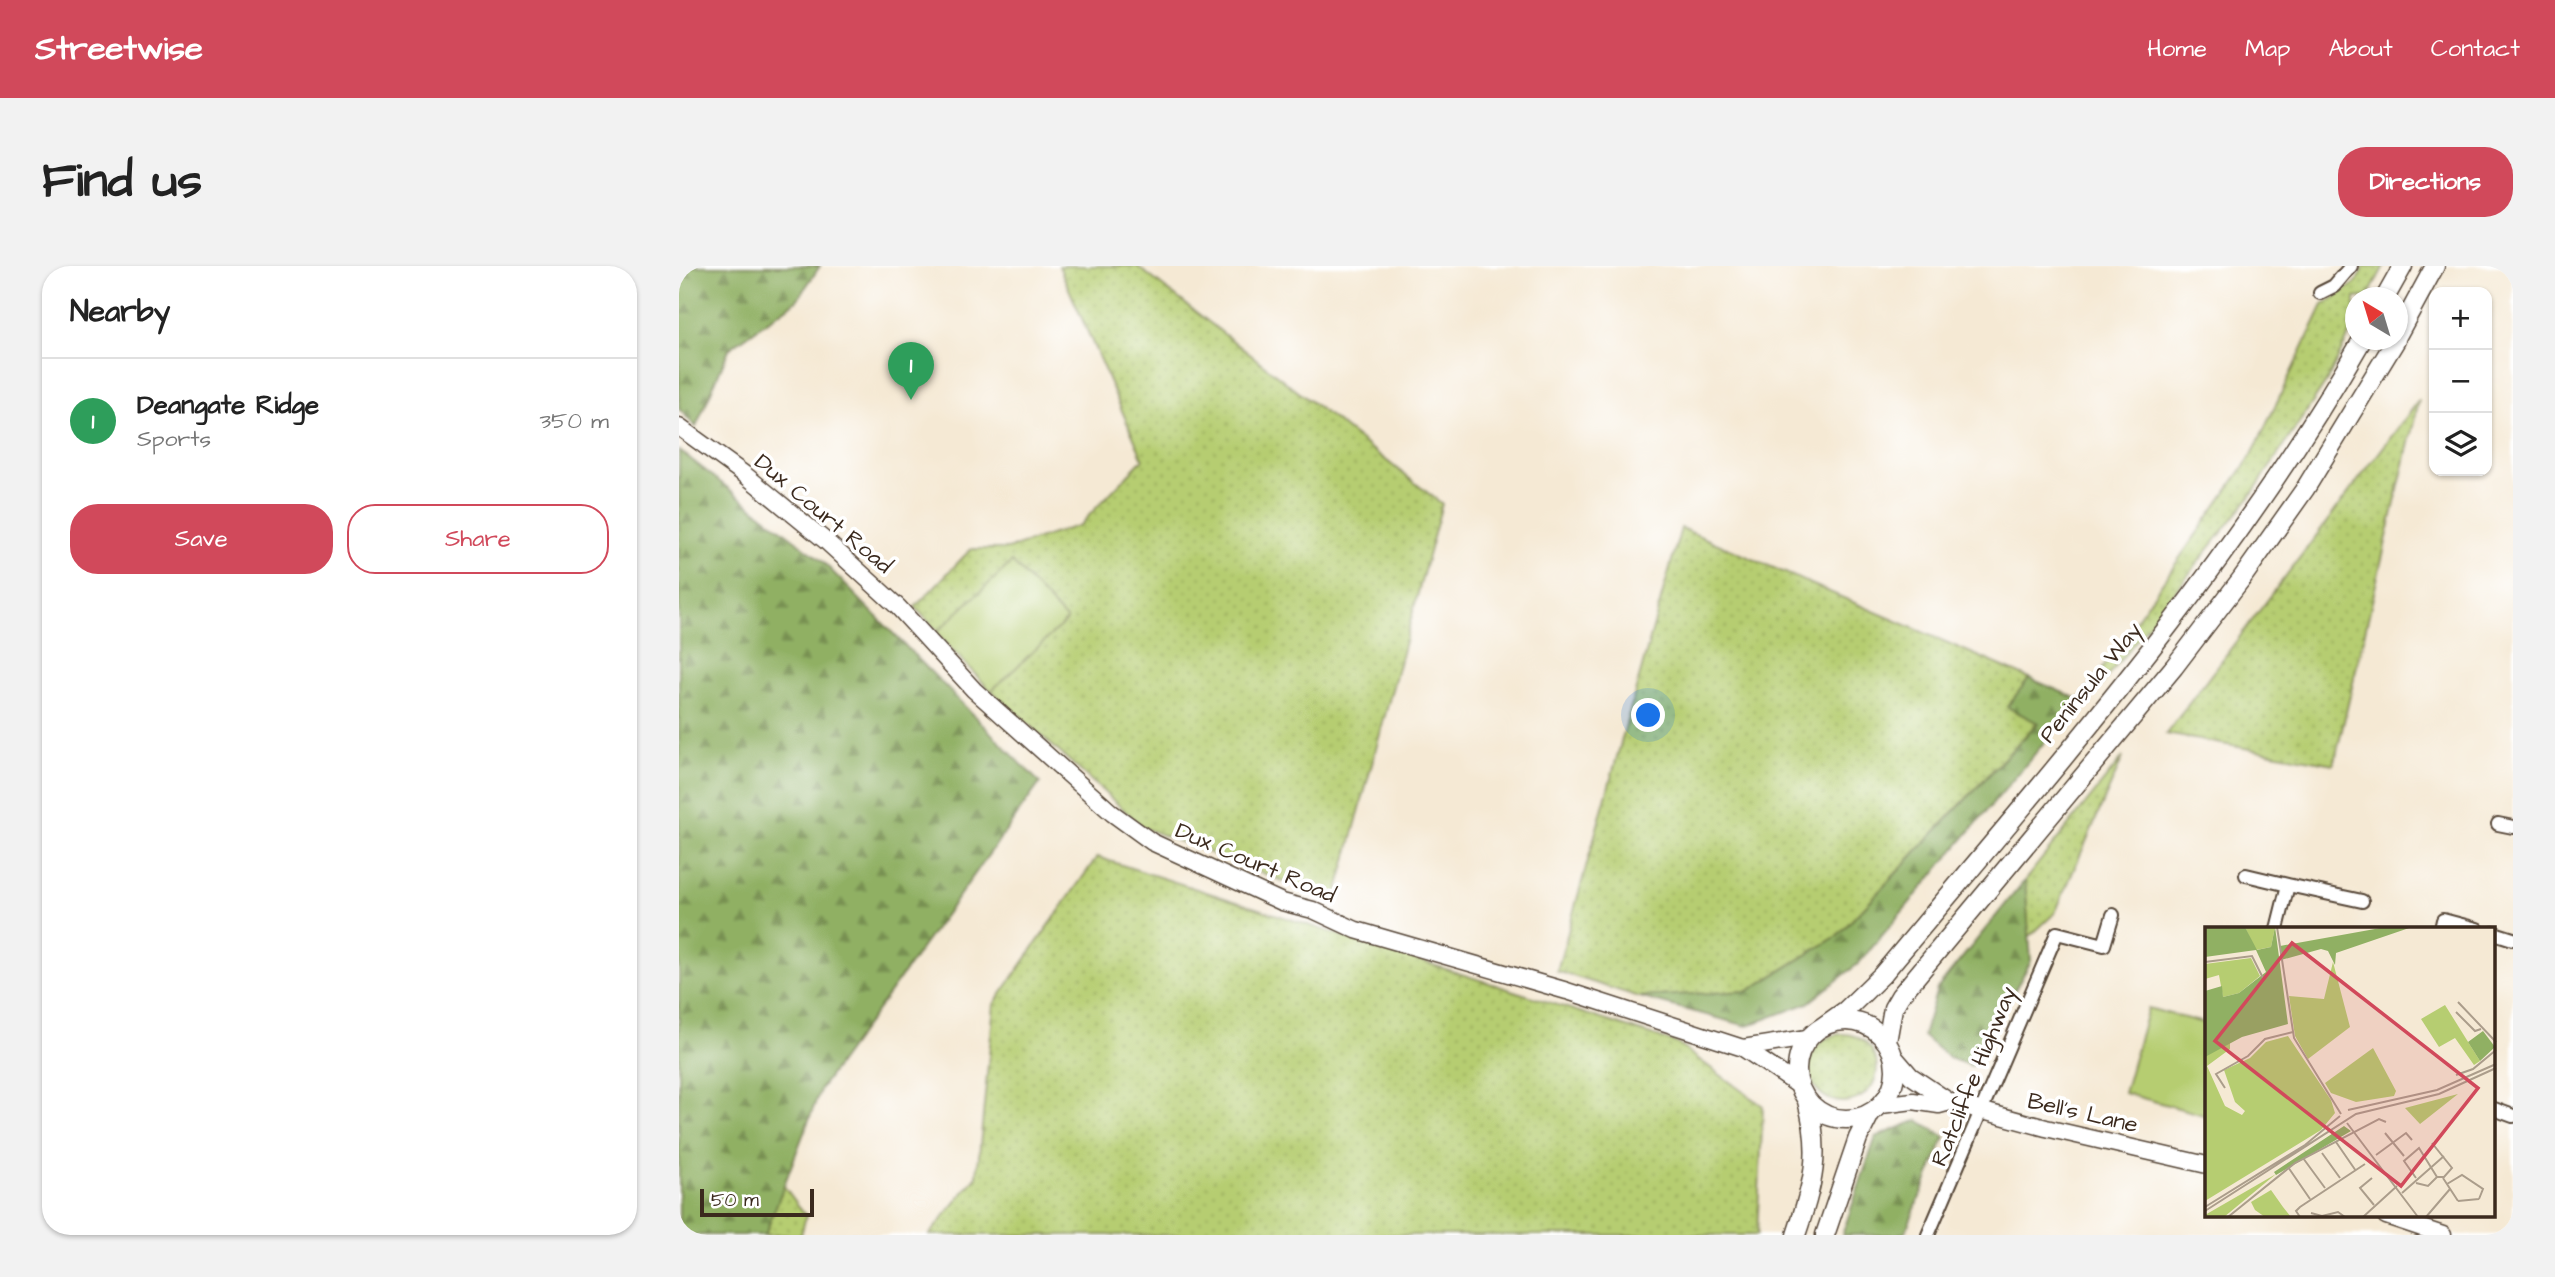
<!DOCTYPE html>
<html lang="en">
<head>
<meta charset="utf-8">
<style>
	body { margin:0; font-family:"Architects Daughter",sans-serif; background:#f2f2f2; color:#222 }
	.controls { position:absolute; right:21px; top:21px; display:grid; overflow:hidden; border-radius:14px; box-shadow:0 2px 5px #0004 }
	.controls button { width:63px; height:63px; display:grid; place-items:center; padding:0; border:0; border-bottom:2px solid #e0e0e0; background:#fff; color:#222; font:35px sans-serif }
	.compass { position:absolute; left:1666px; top:21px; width:63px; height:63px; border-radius:50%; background:#fff; box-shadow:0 2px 5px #0004; rotate:322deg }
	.scale { position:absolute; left:21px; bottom:18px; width:114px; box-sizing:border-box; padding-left:7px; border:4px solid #3b2a1e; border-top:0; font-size:19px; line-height:24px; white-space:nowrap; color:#3b2a1e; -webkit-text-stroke:5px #fff; paint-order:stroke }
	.you { position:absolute; left:970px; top:450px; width:24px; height:24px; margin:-18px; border:5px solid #fff; border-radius:50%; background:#1a73e8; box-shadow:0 0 0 10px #1a73e833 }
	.badge { display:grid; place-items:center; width:46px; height:46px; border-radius:50%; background:#d1495b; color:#fff; font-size:23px; font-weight:700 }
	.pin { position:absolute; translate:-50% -58px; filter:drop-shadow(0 2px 4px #0008) }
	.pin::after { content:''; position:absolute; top:37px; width:24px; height:21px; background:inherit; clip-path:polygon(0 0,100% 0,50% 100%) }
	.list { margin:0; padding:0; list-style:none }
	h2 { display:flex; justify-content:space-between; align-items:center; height:91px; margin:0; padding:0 28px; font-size:30px }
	h2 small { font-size:23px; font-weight:400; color:#767676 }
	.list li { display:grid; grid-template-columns:46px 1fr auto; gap:21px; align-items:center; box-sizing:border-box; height:126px; padding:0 28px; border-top:2px solid #e0e0e0 }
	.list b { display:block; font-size:26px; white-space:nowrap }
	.list p { margin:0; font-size:23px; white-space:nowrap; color:#767676 }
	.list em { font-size:23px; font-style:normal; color:#767676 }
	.actions { display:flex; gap:14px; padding:21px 28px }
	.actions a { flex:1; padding:16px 0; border:2px solid #d1495b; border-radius:28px; text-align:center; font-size:24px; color:#d1495b }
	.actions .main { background:#d1495b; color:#fff }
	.icon { flex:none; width:38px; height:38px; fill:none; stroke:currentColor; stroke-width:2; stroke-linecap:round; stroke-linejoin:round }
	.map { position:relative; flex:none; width:1834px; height:969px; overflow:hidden; border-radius:28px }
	header { display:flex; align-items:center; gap:42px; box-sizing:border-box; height:98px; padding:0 35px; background:#d1495b; color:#fff }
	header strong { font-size:33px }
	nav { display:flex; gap:38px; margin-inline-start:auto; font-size:24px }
	.intro { display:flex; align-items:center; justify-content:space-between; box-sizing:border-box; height:168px; padding:0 42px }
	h1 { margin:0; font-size:49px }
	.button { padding:18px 32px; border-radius:28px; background:#d1495b; color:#fff; font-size:24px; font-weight:700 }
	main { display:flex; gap:42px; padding:0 42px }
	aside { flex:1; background:#fff; border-radius:28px; box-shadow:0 2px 5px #0004 }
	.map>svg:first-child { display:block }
	.green { fill:url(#green-dots); stroke:#787c48; stroke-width:2 }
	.forest { fill:url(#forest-firs); stroke:#666d40; stroke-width:2 }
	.pitch { fill:#b6cd71; stroke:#787c48; stroke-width:2 }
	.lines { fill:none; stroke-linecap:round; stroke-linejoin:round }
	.street-casing { stroke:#574739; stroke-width:16 }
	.secondary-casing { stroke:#574739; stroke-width:19 }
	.primary-casing { stroke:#574739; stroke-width:21 }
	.street { stroke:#fff; stroke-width:12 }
	.secondary { stroke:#fff; stroke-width:16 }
	.primary { stroke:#fff; stroke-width:18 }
	.labels { text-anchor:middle; stroke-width:7; stroke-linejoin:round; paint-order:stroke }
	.street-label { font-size:23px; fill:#3b2a1e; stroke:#fff }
	.inset-road { fill:none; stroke:#ab9d8b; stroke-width:2 }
	.view { fill:#d1495b; fill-opacity:0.15; stroke:#d1495b; stroke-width:3.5 }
	.inset-edge { fill:none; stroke:#3b2a1e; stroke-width:3.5 }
</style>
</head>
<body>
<header>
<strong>Streetwise</strong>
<nav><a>Home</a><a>Map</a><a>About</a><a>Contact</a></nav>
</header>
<div class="intro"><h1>Find us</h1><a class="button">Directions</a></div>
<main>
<aside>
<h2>Nearby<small></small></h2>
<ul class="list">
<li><span class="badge" style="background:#2e9e5b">1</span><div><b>Deangate Ridge</b><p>Sports</p></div><em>350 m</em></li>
</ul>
<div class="actions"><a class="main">Save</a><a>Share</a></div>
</aside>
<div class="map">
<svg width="1834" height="969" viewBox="0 0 1834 969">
	<defs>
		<pattern id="green-dots" width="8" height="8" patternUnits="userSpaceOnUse" patternTransform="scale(1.75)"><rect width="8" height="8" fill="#b6cd71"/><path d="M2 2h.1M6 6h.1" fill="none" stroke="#9db061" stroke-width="1.8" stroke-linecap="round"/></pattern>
		<pattern id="forest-firs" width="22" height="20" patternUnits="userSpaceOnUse" patternTransform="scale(1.75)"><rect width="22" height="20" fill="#90b063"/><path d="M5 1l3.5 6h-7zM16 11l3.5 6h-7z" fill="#778f51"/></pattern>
	</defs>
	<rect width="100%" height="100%" fill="#fff"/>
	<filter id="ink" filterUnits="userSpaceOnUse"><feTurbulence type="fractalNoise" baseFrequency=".0143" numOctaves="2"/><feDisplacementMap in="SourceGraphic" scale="14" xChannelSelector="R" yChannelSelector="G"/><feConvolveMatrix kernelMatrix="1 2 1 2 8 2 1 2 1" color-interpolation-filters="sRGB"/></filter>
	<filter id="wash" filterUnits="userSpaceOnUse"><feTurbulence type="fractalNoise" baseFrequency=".00686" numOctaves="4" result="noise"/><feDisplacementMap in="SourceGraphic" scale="28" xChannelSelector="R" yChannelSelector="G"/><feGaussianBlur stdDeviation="1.57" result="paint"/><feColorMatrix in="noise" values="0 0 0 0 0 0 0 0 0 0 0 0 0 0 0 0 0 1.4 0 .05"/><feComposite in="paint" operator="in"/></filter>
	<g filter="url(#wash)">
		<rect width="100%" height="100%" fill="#f5e9d4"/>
		<path class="green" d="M380,0h78l305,238 -107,397 -191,-73 -148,-133 -81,-88 56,-58h37l72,-24 63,-66z
			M1685,0h20l-16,31 -13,1v25l-27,56 -78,118 -158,199 -12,4 172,-245 71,-150 33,-22z
			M1740,134l-85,364 -168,-30z
			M1002,262l348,150 -21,29 30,15 -201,214 -89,55 -109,6 -82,-26z
			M1444,491l-68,156 -26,24 -4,-57z
			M418,591l579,186 87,63 -6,129h-828l48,-59 17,-172z
			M1130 802a34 34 0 1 1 68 0a34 34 0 1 1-68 0Z
			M82,889l45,61 -5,19h-90z"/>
		<path class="forest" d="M11,0h130l-23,34 -68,49 -33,78 -17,-18v-131z
			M0,184l143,111 218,222 -219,305 -56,147h-86z
			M1350,412l51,22 -221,263 -51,40 -61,23 -108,-29 109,-6 89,-55 201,-213 -31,-16z
			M1346,614l6,81 -59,105 -23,-8 -26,-22 14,-47z
			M1239,854l27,17 -41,98h-62l34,-98z"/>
		<path class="pitch" d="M333,296l55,58 -76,71 -55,-58z
			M1469,742l59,16v92l-83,-23z"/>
	</g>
	<g filter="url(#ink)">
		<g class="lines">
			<g class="street-casing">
				<path id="street" d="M1641,27l14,-7 17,-20
					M1819,558l15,3
					M1567,609l42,10
					M1598,663l11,-44 74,16
					M1762,663l2,-9 34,9
					M1815,667l19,6
					M1815,843l19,7
					M1249,969l129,-302 47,12 9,-30"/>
			</g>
			<g class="secondary-casing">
				<path id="secondary" d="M0,161l65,47 83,68 71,65 76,83 138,123 40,29 130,60 31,8 43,20 211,61 176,57 55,37
					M1064,782l64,-10
					M1213,788l19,22 39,26 96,26 161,37
					M1202,839l32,-4 26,4 11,-3
					M1707,950l57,19"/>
			</g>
			<g class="primary-casing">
				<path id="primary" d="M1706,32l18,-32
					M1718,70l38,-70
					M1118 804a49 49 0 1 1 98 0a49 49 0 1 1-98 0Z
					M1143,761l24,-17 36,-35c169,-203 348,-404 480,-635
					M1208,776l6,-34 7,-12 274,-329 68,-89 63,-89 91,-149
					M1117,969c17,-51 26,-81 11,-134
					M1146,969l33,-97 12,-24"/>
			</g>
			<use href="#street" class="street"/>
			<use href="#secondary" class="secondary"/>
			<use href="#primary" class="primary"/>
		</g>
	</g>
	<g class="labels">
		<g class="street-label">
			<text transform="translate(145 247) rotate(40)" y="8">Dux Court Road</text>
			<text transform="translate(1411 416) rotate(-51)" y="8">Peninsula Way</text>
			<text transform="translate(577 596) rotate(23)" y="8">Dux Court Road</text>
			<text transform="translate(1294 810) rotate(-68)" y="8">Ratcliffe Highway</text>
			<text transform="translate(1404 846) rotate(13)" y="8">Bell's Lane</text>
		</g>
	</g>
	<g transform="translate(1526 661)">
		<rect width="290" height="290" fill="#f5e9d4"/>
		<path d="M40,0h30l-4,20 -15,3zM46,31l9,18 -21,17 -16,4 -4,-22 -14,4v-15zM128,35l17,65 -42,32 -13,-23 -6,-40 35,3zM240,78l35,56 -6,4 -19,-27 -16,9 -18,-28zM83,109l43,64 4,13 -14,17 -116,71v-153l25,-9v10l-23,17 18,40 17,9 3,-4 -10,-9 -11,-32 26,-12 16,-16zM168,121l23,43 -2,5 -38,6 -25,-9 -6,-10zM253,167l-38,30 -15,-16zM71,247l-52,43h-19v-2zM66,263l12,17 8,10h-26l-10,-7 -4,-8z" fill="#b6cd71"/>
		<path d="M0,0h40l12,23 14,-3 4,-20 13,97 -46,13 -37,20v-66l17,-5 1,11 16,-4 27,-21 -10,-22 -51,7zM181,0h26l-76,26 -1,12 -7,-14 -7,-2 -40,11 -1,-14zM278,104l12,16 -15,14 -12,-19zM139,199l7,5 -75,44 -2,-3z" fill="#90b063"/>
		<path class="inset-road" d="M72,0l17,111 47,76M0,35l47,-6 12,24M253,75l38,40M251,85l19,19 6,-2M251,148l17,-6 23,-19M20,161l-9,-14 32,-18 17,-17 28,-7M143,183l89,-20 59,-26M142,196l71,94M180,206l19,23M131,215l20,29M117,226l18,25M171,228l30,-22 6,7M98,231l22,30M83,240l22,32M167,251l-12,10 14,17M211,251l-12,-17 15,-13 18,29h7l8,-9 -20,-25M238,251l15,23M211,256l12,3 9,-9M242,257l15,-9 21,14 -4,10M197,266l42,-37M253,274l21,-2M0,280l100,-62 35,-29M0,284l151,-97 83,-20 57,-26M106,286l11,3 16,-4 7,5M23,290l67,-54 84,-44 7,3M95,290l-4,-6 4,-4 65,-43M158,290l34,-31M221,290l24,-28"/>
		<path class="view" d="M87,16l186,145 -77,98 -186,-145z"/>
		<rect width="290" height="290" class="inset-edge"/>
	</g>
</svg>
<div class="controls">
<button>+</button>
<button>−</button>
<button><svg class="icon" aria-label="layers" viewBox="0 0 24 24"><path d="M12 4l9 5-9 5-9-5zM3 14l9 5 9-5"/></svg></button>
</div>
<svg class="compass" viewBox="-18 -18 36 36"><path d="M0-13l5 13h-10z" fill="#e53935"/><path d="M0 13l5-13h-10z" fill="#767676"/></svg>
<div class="scale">50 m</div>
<div class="you"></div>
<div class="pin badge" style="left:232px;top:134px;background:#2e9e5b">1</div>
</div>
</main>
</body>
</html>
